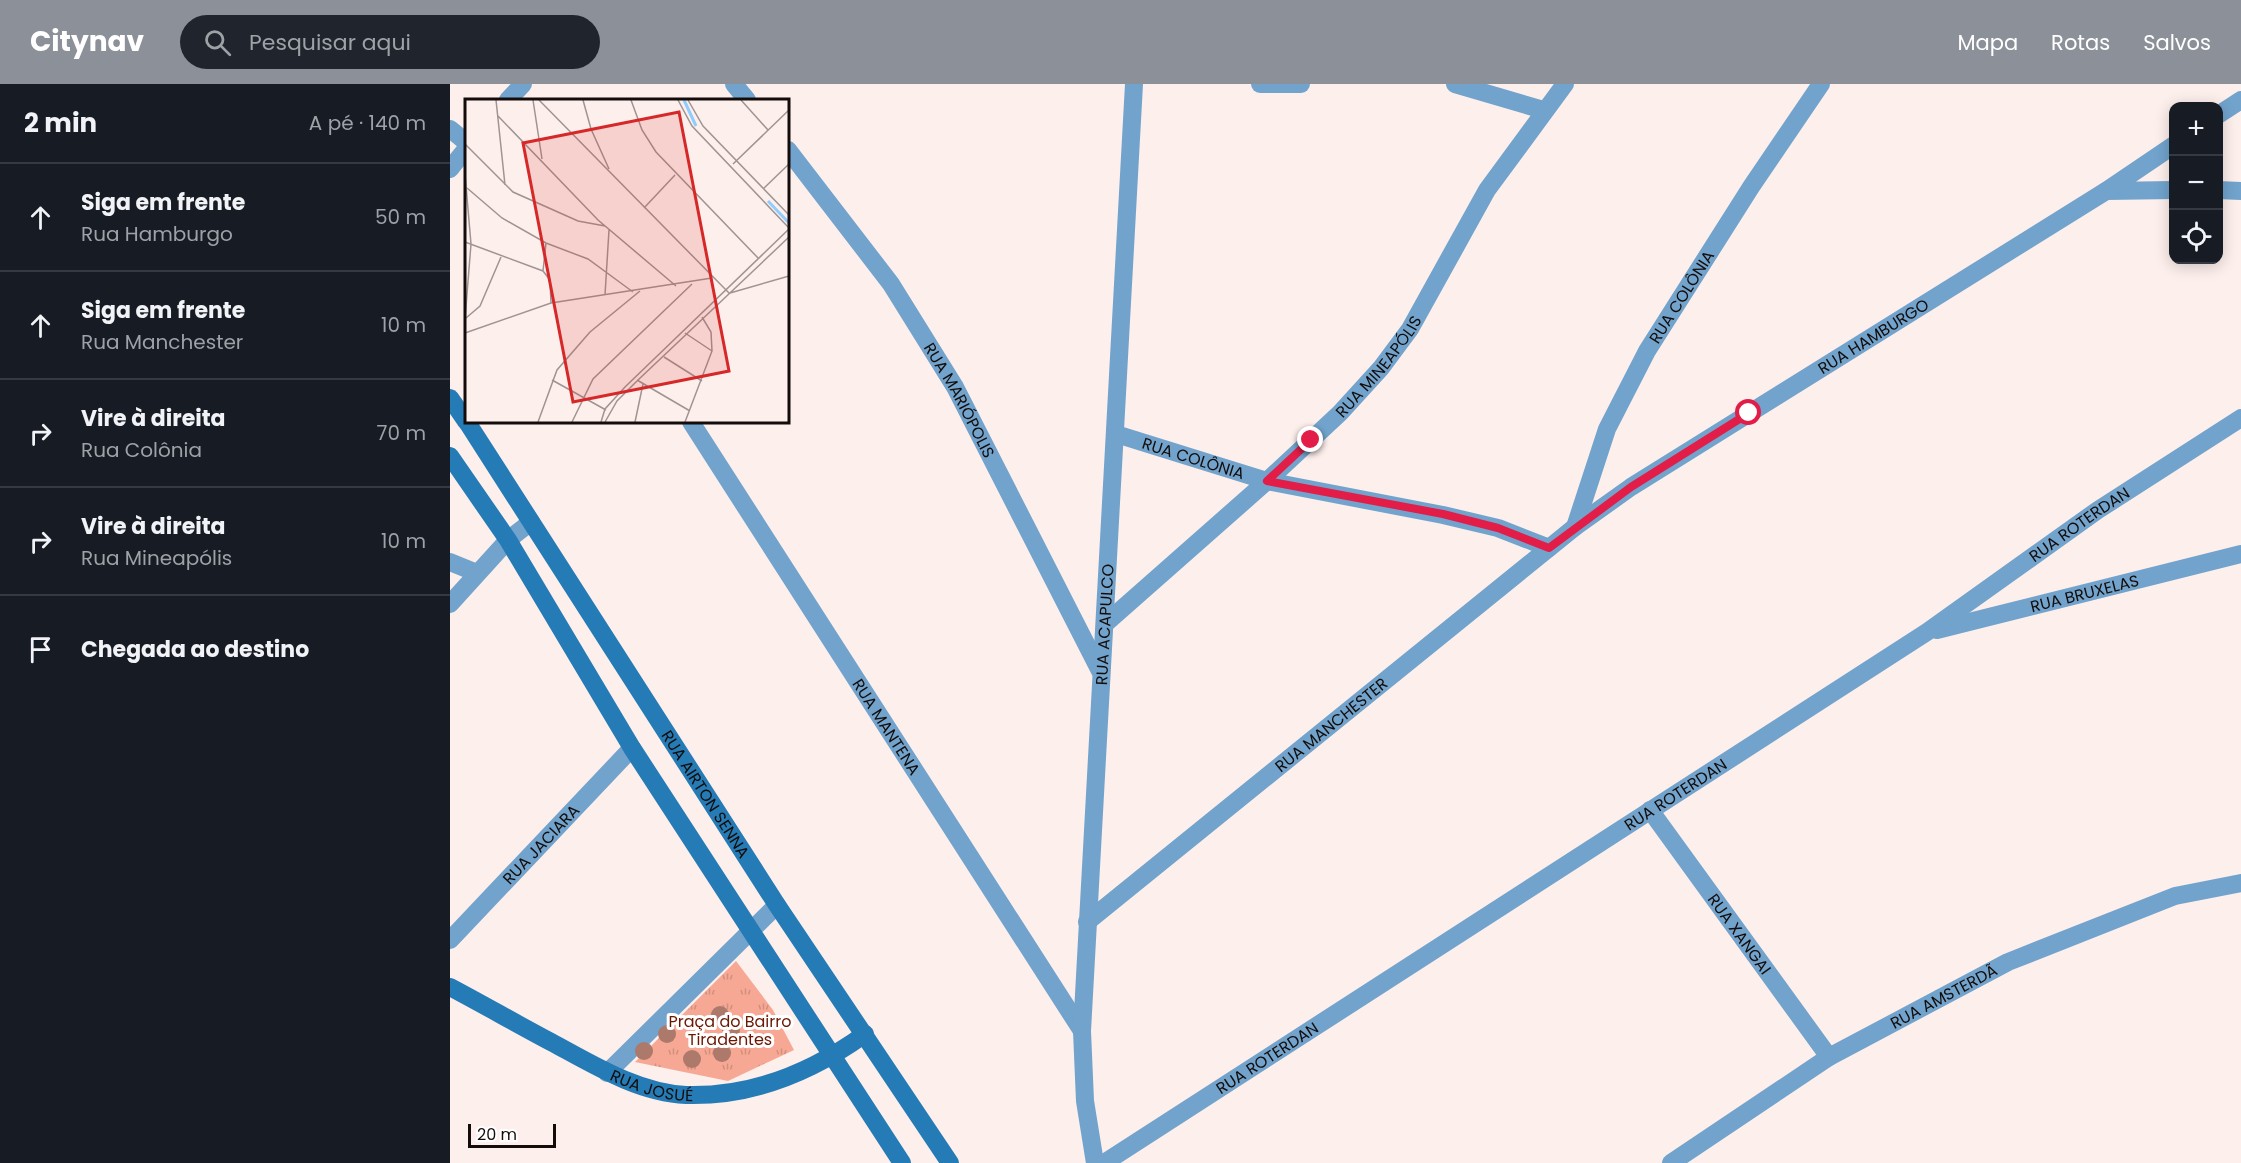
<!DOCTYPE html>
<html lang="pt">
<head>
<meta charset="utf-8">
<style>
	body { margin:0; font-family:Poppins,sans-serif; background:#20242c; color:#f1f3f6 }
	.controls { position:absolute; right:18px; top:18px; display:grid; overflow:hidden; border-radius:12px; box-shadow:0 3px 15px #0003 }
	.controls button { width:54px; height:54px; display:grid; place-items:center; padding:0; border:0; border-bottom:2px solid #363941; background:#171b24; color:#f1f3f6; font:30px sans-serif }
	.scale { position:absolute; left:18px; bottom:15px; width:88px; box-sizing:border-box; padding-left:6px; border:3px solid #130c0a; border-top:0; font-size:16px; line-height:21px; white-space:nowrap; color:#130c0a; -webkit-text-stroke:4px #fff; paint-order:stroke }
	.stop { position:absolute; width:18px; height:18px; margin:-14px; border:4px solid #e11d48; border-radius:50%; background:#fff }
	.stop.end { background:#e11d48; border-color:#fff; box-shadow:0 2px 6px #0008 }
	.list { margin:0; padding:0; list-style:none }
	h2 { display:flex; justify-content:space-between; align-items:center; height:78px; margin:0; padding:0 24px; font-size:26px }
	h2 small { font-size:20px; font-weight:400; color:#9ea1a6 }
	.list li { display:grid; grid-template-columns:39px 1fr auto; gap:18px; align-items:center; box-sizing:border-box; height:108px; padding:0 24px; border-top:2px solid #363941 }
	.list b { display:block; font-size:22px; white-space:nowrap }
	.list p { margin:0; font-size:20px; white-space:nowrap; color:#9ea1a6 }
	.list em { font-size:20px; font-style:normal; color:#9ea1a6 }
	.icon { flex:none; width:33px; height:33px; fill:none; stroke:currentColor; stroke-width:2; stroke-linecap:round; stroke-linejoin:round }
	.map { position:relative; flex:none; width:1791px; height:1079px; overflow:hidden }
	header { display:flex; align-items:center; gap:36px; box-sizing:border-box; height:84px; padding:0 30px; background:#8c9099; color:#fff }
	header strong { font-size:28px }
	nav { display:flex; gap:33px; margin-inline-start:auto; font-size:21px }
	.search { width:420px; height:54px; background:#20242c; display:flex; align-items:center; gap:15px; box-sizing:border-box; padding:0 21px; border-radius:33px; color:#9ea1a6; font-size:22px }
	main { display:flex }
	aside { flex:1; background:#171b24 }
	.map>svg:first-child { display:block }
	.park { fill:url(#park-tufts) }
	.lines { fill:none; stroke-linecap:round; stroke-linejoin:round }
	.street { stroke:#71a3cc; stroke-width:18 }
	.secondary { stroke:#257bb6; stroke-width:18 }
	.tree { fill:#ac796b }
	.route { stroke:#e11d48; stroke-width:8 }
	.labels { text-anchor:middle; stroke-width:6; stroke-linejoin:round; paint-order:stroke }
	.street-label { font-size:16px; fill:#130c0a; stroke:#fff }
	.park-label { font-size:16px; fill:#6a1801; stroke:#fff }
	.inset-river { fill:none; stroke:#8fcdff; stroke-width:3 }
	.inset-road { fill:none; stroke:#9f9492; stroke-width:1.5 }
	.view { fill:#d62828; fill-opacity:0.15; stroke:#d62828; stroke-width:3 }
	.inset-edge { fill:none; stroke:#130c0a; stroke-width:3 }
</style>
</head>
<body>
<header>
<strong>Citynav</strong>
<div class="search"><svg class="icon" aria-label="search" viewBox="0 0 24 24"><circle cx="10" cy="10" r="6"/><path d="M15 15l6 6"/></svg>Pesquisar aqui</div>
<nav><a>Mapa</a><a>Rotas</a><a>Salvos</a></nav>
</header>
<main>
<aside>
<h2>2 min<small>A pé · 140 m</small></h2>
<ul class="list">
<li><svg class="icon" aria-label="ahead" viewBox="0 0 24 24"><path d="M12 20V5M6 11l6-6 6 6"/></svg><div><b>Siga em frente</b><p>Rua Hamburgo</p></div><em>50 m</em></li>
<li><svg class="icon" aria-label="ahead" viewBox="0 0 24 24"><path d="M12 20V5M6 11l6-6 6 6"/></svg><div><b>Siga em frente</b><p>Rua Manchester</p></div><em>10 m</em></li>
<li><svg class="icon" aria-label="right" viewBox="0 0 24 24"><path d="M7 20v-9h11M14 6l5 5-5 5"/></svg><div><b>Vire à direita</b><p>Rua Colônia</p></div><em>70 m</em></li>
<li><svg class="icon" aria-label="right" viewBox="0 0 24 24"><path d="M7 20v-9h11M14 6l5 5-5 5"/></svg><div><b>Vire à direita</b><p>Rua Mineapólis</p></div><em>10 m</em></li>
<li><svg class="icon" aria-label="arrive" viewBox="0 0 24 24"><path d="M6 21V4h12l-3 4 3 4H6"/></svg><div><b>Chegada ao destino</b></div></li>
</ul>
</aside>
<div class="map">
<svg width="1791" height="1079" viewBox="0 0 1791 1079">
	<defs>
		<pattern id="park-tufts" width="24" height="20" patternUnits="userSpaceOnUse" patternTransform="scale(1.5)"><rect width="24" height="20" fill="#f6a894"/><path d="M3 7l-1-3M5 7V3M7 7l1-3M15 17l-1-3M17 17v-4M19 17l1-3" fill="none" stroke="#d28f7e"/></pattern>
	</defs>
	<rect width="100%" height="100%" fill="#fdefec"/>
	<path class="park" d="M286,877l37,49 21,40 -66,31 -93,-19z"/>
	<g class="lines">
		<g class="street">
			<path d="M284,0l13,16"/>
			<path d="M810,0h41"/>
			<path d="M1005,0l88,26"/>
			<path d="M58,16l15,-16"/>
			<path d="M1768,31l23,-15"/>
			<path d="M0,45l16,13"/>
			<path id="s1" d="M338,66l103,134 64,103 145,284"/>
			<path d="M0,85l16,-20"/>
			<path d="M1768,106l23,1"/>
			<path d="M1656,107l68,-1"/>
			<path id="s2" d="M241,338l391,609"/>
			<path id="s3" d="M666,350l151,47 176,34 55,13 51,20"/>
			<path id="s4" d="M1125,443l32,-98 40,-78 104,-164 70,-103"/>
			<path d="M0,478l27,11"/>
			<path d="M0,520l58,-64 23,-18"/>
			<path id="s5" d="M656,539l161,-142 73,-68 41,-45 29,-39 77,-139 78,-106"/>
			<path id="s6" d="M1487,546l304,-76"/>
			<path id="s7" d="M1200,726l179,247"/>
			<path id="s8" d="M637,838l488,-395 56,-40 475,-296 68,-46"/>
			<path id="s9" d="M0,856l182,-192"/>
			<path d="M157,989l170,-168"/>
			<path id="s10" d="M645,1079l-10,-62 -3,-70 52,-947"/>
			<path id="s11" d="M654,1079l823,-531 171,-122 143,-92"/>
			<path id="s12" d="M1221,1079l158,-106 179,-95 167,-66 66,-13"/>
		</g>
		<g class="secondary">
			<path d="M0,314l16,23"/>
			<path id="s13" d="M17,338l310,483 173,258"/>
			<path d="M0,372l58,84 124,208 270,415"/>
			<path id="s14" d="M0,903c34,18 67,37 101,55 41,22 87,51 135,53 67,2 126,-23 179,-61"/>
		</g>
	</g>
	<g class="tree">
		<circle cx="270" cy="931" r="9"/>
		<circle cx="281" cy="946" r="9"/>
		<circle cx="217" cy="950" r="9"/>
		<circle cx="194" cy="967" r="9"/>
		<circle cx="272" cy="969" r="9"/>
		<circle cx="242" cy="975" r="9"/>
	</g>
	<g class="lines">
		<path class="route" d="M861,356l-44,41 176,33 55,14 51,20 82,-61 118,-74"/>
	</g>
	<g class="labels">
		<g class="street-label">
			<text dy="6" stroke="none"><textPath href="#s4" startOffset="255">RUA COLÔNIA</textPath></text>
			<text dy="6" stroke="none"><textPath href="#s8" startOffset="982">RUA HAMBURGO</textPath></text>
			<text dy="6" stroke="none"><textPath href="#s5" startOffset="375">RUA MINEAPÓLIS</textPath></text>
			<text dy="6" stroke="none"><textPath href="#s1" startOffset="304">RUA MARIÓPOLIS</textPath></text>
			<text dy="6" stroke="none"><textPath href="#s3" startOffset="81">RUA COLÔNIA</textPath></text>
			<text dy="6" stroke="none"><textPath href="#s11" startOffset="1166">RUA ROTERDAN</textPath></text>
			<text dy="6" stroke="none"><textPath href="#s6" startOffset="152">RUA BRUXELAS</textPath></text>
			<text dy="6" stroke="none"><textPath href="#s10" startOffset="540">RUA ACAPULCO</textPath></text>
			<text dy="6" stroke="none"><textPath href="#s8" startOffset="314">RUA MANCHESTER</textPath></text>
			<text dy="6" stroke="none"><textPath href="#s2" startOffset="362">RUA MANTENA</textPath></text>
			<text dy="6" stroke="none"><textPath href="#s13" startOffset="442">RUA AIRTON SENNA</textPath></text>
			<text dy="6" stroke="none"><textPath href="#s11" startOffset="680">RUA ROTERDAN</textPath></text>
			<text dy="6" stroke="none"><textPath href="#s9" startOffset="132">RUA JACIARA</textPath></text>
			<text dy="6" stroke="none"><textPath href="#s7" startOffset="153">RUA XANGAI</textPath></text>
			<text dy="6" stroke="none"><textPath href="#s12" startOffset="320">RUA AMSTERDÃ</textPath></text>
			<text dy="6" stroke="none"><textPath href="#s11" startOffset="194">RUA ROTERDAN</textPath></text>
			<text dy="6" stroke="none"><textPath href="#s14" startOffset="226">RUA JOSUÉ</textPath></text>
		</g>
		<g class="park-label">
			<text x="280" y="943">Praça do Bairro<tspan x="280" dy="18">Tiradentes</tspan></text>
		</g>
	</g>
	<g transform="translate(15 15)">
		<rect width="324" height="324" fill="#fdefec"/>
		<path class="inset-river" d="M219,1l12,26M303,102l21,22"/>
		<path class="inset-road" d="M31,1l9,85M68,1l9,59M74,1l190,193M118,1l8,29 18,40M166,1l11,30 14,22 103,107M213,1l14,26 97,102M223,1l15,26 86,89M276,1l27,30M33,17l100,104 78,66M0,45l48,48 65,29 27,5M268,65l56,-54M0,75l6,70 -6,75M2,89l35,30 44,25 42,16 45,33M298,90l26,-25M179,109l31,-33M0,143l78,29 7,9 1,23M78,172l3,-28M265,194l59,-17M140,196l4,-65M1,219l14,-12 21,-49M0,234l86,-30 161,-25M220,234l27,18M199,258l38,24M87,281l54,30M172,281l53,31M73,323l19,-52 33,-38 50,-41M107,323l21,-43 99,-95M136,323l4,-13 20,-22 164,-158M140,323l12,-21 21,-21 151,-143M170,323l8,-38M220,323l27,-71 -1,-19 -9,-15"/>
		<path class="view" d="M214,13l50,259 -156,31 -50,-259z"/>
		<rect width="324" height="324" class="inset-edge"/>
	</g>
</svg>
<div class="controls">
<button>+</button>
<button>−</button>
<button><svg class="icon" aria-label="locate" viewBox="0 0 24 24"><circle cx="12" cy="12" r="6"/><path d="M12 2v4M12 18v4M2 12h4M18 12h4"/></svg></button>
</div>
<div class="scale">20 m</div>
<div class="stop" style="left:1299px;top:329px"></div>
<div class="stop end" style="left:861px;top:356px"></div>
</div>
</main>
</body>
</html>
